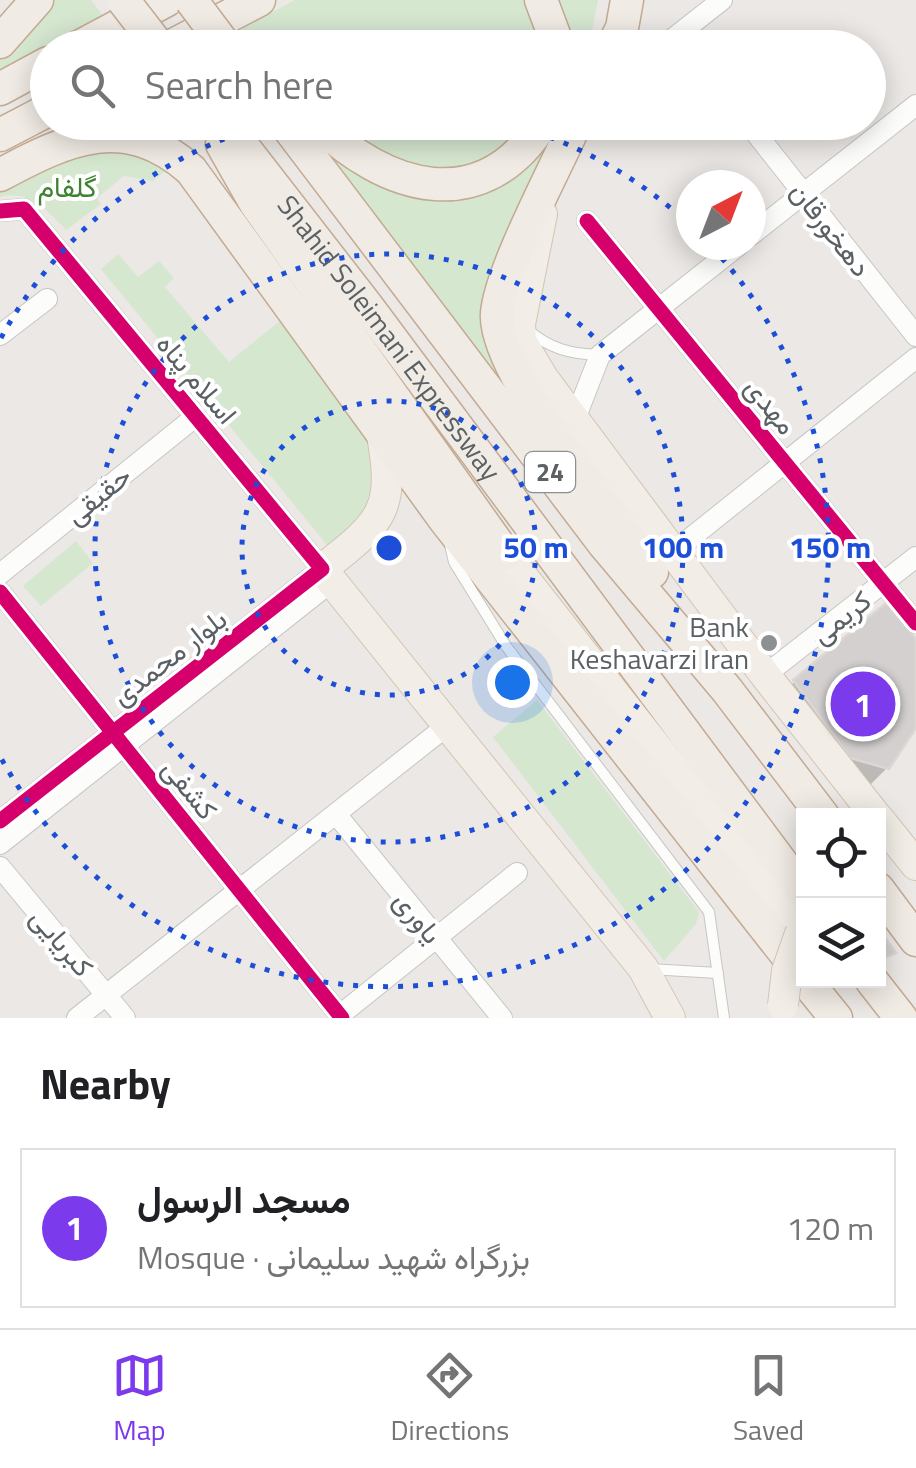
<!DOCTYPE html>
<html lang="en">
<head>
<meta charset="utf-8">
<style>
	body { margin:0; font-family:"Titillium Web",Vazirmatn,sans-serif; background:#f6f6f6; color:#202124 }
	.controls { position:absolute; right:30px; bottom:30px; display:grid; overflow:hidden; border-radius:0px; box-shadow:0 5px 25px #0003 }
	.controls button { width:90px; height:90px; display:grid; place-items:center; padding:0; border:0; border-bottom:2px solid #e0e0e0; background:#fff; color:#202124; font:50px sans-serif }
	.compass { position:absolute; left:676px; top:170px; width:90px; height:90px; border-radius:50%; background:#fff; box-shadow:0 5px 25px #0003; rotate:42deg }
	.you { position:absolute; left:512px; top:682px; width:35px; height:35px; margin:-25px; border:8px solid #fff; border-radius:50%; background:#1a73e8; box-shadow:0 0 0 15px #1a73e833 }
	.badge { display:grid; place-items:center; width:65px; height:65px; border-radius:50%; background:#7c3aed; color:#fff; font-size:32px; font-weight:700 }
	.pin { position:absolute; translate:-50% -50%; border:5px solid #fff; box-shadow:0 2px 10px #0006 }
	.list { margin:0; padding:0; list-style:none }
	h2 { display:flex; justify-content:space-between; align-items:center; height:130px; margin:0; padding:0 40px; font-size:42px }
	h2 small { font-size:32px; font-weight:400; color:#757577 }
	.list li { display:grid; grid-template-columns:65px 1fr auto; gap:30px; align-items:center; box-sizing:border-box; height:160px; margin:0 20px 20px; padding:0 20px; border:2px solid #e0e0e0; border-radius:0px }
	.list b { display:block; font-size:38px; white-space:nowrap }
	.list p { margin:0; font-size:32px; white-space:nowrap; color:#757577 }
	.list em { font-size:32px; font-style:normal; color:#757577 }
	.icon { flex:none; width:55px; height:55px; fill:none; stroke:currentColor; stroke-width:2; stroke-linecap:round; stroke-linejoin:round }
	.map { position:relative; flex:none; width:916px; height:1018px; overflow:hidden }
	.search { position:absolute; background:#fff; box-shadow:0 5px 25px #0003; left:30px; right:30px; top:30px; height:110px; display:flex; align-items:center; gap:25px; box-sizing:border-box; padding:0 35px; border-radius:55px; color:#757577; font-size:38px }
	.sheet { height:310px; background:#fff }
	nav { display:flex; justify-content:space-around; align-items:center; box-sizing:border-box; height:140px; border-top:2px solid #e0e0e0; background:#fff; font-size:28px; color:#757577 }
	nav a { display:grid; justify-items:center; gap:5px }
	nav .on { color:#7c3aed }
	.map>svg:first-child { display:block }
	.green { fill:#d6e7d0 }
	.shadow { fill:#0003 }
	.building { fill:#d3d0cf; stroke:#dad7d4; stroke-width:2.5 }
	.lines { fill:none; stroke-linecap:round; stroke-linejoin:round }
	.service-casing { stroke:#c6c6c6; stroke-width:12 }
	.minor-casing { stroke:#c6c6c6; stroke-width:22 }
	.primary-casing { stroke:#d3c4b2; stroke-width:32 }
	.trunk-casing { stroke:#c3aa92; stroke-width:35 }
	.service { stroke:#fcfcfb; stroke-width:10 }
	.minor { stroke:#fcfcfb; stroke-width:20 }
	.primary { stroke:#f2eee7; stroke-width:30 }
	.trunk { stroke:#f0ebe4; stroke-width:32 }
	.primary-bridge-casing { stroke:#d3c4b2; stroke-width:32; stroke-linecap:butt }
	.trunk-bridge-casing { stroke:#c3aa92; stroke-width:35; stroke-linecap:butt }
	.primary-bridge { stroke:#f2eee7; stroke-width:30 }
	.trunk-bridge { stroke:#f0ebe4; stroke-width:32 }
	.cycleway-casing { stroke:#fff; stroke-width:21 }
	.cycleway { stroke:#d6006c; stroke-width:15 }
	.ring { fill:none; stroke:#1d4ed8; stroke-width:5; stroke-dasharray:5 10 }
	.poi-dot { fill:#8d9090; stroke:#fff; stroke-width:4 }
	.labels { text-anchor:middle; stroke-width:8; stroke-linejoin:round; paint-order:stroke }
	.shield { fill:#fff; stroke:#8c9092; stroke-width:2.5 }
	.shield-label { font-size:25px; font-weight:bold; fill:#5a6063 }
	.park-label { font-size:28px; fill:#3e8332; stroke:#fff }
	.street-label { font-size:28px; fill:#5a6063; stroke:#fff }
	.poi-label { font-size:28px; fill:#5a6063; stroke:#fff; text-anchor:end }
	.centre { fill:#1d4ed8; stroke:#fff; stroke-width:5 }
	.ring-label { font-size:30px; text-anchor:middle; font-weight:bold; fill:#1d4ed8; stroke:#fff; stroke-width:8; stroke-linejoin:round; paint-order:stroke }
</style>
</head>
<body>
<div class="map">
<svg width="916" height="1018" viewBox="0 0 916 1018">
	<rect width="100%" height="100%" fill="#ebe8e5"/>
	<path class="green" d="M50,0h41l12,16 -103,55v-15z
		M295,0h240l15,47h-290l-18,-19z
		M551,0h47l-9,47h-22z
		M309,123l119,69 134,-69 -77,189 158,262 -202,-265z
		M328,123h207l-39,39 -79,12z
		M103,141l72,22 -22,18 -29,-5 -27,22 4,6 -35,26c-17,-19 -40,-41 -66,-33v-13z
		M118,254l20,23 21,-16 15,17 -9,9 64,75 57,-46 83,125 9,54 -46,56 -231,-282z
		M76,541l17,22 -52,43 -18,-20z
		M537,700l162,212 -3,12 -32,37 -171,-224z"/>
	<path class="shadow" d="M916,643v76l-29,49 -16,16 -37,-12 -54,-75 15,-16z"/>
	<path class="building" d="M886,603l30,36v89l-27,41 -39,-11 -57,-78z
		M878,928l18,25 -12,5 -6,-8z"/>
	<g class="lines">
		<g class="service-casing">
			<path id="service" d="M528,330c22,19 43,24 71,25
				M450,545l4,17 52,84 203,266 15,106
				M649,969l69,4"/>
		</g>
		<g class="minor-casing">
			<path id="minor" d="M661,48l61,-48
				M747,122l169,214
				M0,211l24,-2 298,360 -322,252
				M587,221l329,402
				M751,235l165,-130
				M0,335l47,-36
				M575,419l25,-64 139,-110
				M673,552l243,-194
				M0,574l195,-157
				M0,592l342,426
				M765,675l151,-118
				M336,814l166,204
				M0,844l331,-262
				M0,867l125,151
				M340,1015l177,-142
				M77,1018l371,-293"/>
		</g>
		<g class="primary-casing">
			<path id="primary" d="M542,214l-22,110 1,17 22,37 222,297 111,141
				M381,430c15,79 3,91 -59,139l321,399 27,50
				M505,554l296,377 3,-2
				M878,818l38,47"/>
		</g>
		<g class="trunk-casing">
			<g id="trunk">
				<path d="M541,0l18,48"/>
				<path d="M0,42l37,-42"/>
				<path d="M77,48l90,-48"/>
				<path d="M168,48l91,-48"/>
				<path d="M612,48l10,-20 5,-28"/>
				<path d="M0,89l48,-26"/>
				<path id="s1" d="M224,122l143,184 437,587"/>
				<path d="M284,122l320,422 123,146 96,126"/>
				<path d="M317,122c68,68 166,97 226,0"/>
				<path d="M576,122c-20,46 -75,147 -79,191 -5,59 120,203 155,259"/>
				<path d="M0,135l48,-25"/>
				<path d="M222,144l34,60 249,350"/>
				<path d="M0,175c69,-37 125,-63 191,-5l254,350 359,457"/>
				<path d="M878,889l38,51"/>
				<path d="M806,981l30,37"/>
				<path d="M872,981l29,37"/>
			</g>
		</g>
		<use href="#service" class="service"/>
		<use href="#minor" class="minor"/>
		<use href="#primary" class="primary"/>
		<use href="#trunk" class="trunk"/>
		<g class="primary-bridge-casing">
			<path id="primary-bridge" d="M783,1005l4,-34 14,-40"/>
		</g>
		<g class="trunk-bridge-casing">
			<path id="trunk-bridge" d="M123,0l37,48
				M191,0l36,48"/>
		</g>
		<use href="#primary-bridge" class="primary-bridge"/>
		<use href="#trunk-bridge" class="trunk-bridge"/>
		<g class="cycleway-casing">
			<path id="cycleway" d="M0,211l24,-2 298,360 -322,252
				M587,221l329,402
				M0,592l342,426"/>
		</g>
		<use href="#cycleway" class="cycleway"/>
	</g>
	<g class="ring">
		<circle cx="389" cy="548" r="147"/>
		<circle cx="389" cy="548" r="294"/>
		<path d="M1 338A441 441 0 0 1 271 123M507 123A441 441 0 0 1 690 225M712 247A441 441 0 1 1 1 758"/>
	</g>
	<circle class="poi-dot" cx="769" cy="643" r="10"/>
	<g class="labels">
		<rect class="shield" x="525" y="452" width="50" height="40" rx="8"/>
		<g class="shield-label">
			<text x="550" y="481">24</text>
		</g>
		<g class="park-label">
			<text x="67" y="197">گلفام</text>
		</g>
		<g class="street-label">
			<text transform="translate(831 229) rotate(52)" y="10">دهخورقان</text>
			<text dy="10" stroke="none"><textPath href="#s1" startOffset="272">Shahid Soleimani Expressway</textPath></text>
			<text transform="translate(197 379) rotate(50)" y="10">اسلام پناه</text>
			<text transform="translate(771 406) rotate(51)" y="10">مهدی</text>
			<text transform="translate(98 495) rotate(-39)" y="10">حقیقی</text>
			<text transform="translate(841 617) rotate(-38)" y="10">کریمی</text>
			<text transform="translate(169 657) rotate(-38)" y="10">بلوار محمدی</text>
			<text transform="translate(190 789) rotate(51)" y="10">کشفی</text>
			<text transform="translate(418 917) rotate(51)" y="10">یاوری</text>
			<text transform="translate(62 942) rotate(50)" y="10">کبریایی</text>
		</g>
		<g class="poi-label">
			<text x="749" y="637">Bank<tspan x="749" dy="32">Keshavarzi Iran</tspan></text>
		</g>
	</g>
	<circle cx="389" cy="548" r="15" class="centre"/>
	<g class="ring-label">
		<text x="536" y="558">50 m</text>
		<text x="683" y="558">100 m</text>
		<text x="830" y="558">150 m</text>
	</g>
</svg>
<div class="controls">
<button><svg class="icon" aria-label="locate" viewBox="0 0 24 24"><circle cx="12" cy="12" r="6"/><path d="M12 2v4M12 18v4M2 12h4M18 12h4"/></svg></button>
<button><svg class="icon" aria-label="layers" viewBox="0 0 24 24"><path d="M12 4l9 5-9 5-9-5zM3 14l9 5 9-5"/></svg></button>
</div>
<svg class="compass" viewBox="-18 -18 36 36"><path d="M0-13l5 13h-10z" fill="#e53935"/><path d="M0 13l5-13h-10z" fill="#757577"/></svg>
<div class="you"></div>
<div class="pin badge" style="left:863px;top:704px">1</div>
<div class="search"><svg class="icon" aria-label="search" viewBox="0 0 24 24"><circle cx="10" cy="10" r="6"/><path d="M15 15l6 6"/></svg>Search here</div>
</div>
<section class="sheet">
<h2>Nearby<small></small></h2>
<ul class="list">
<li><span class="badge">1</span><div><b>مسجد الرسول</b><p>Mosque · بزرگراه شهید سلیمانی</p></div><em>120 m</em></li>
</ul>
</section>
<nav>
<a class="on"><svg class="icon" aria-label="map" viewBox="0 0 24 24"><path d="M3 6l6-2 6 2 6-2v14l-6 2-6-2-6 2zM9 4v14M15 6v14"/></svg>Map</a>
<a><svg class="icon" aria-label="directions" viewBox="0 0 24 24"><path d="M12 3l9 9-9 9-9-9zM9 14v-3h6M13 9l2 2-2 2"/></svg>Directions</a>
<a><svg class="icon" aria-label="saved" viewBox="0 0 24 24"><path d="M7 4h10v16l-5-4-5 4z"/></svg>Saved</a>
</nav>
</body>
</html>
